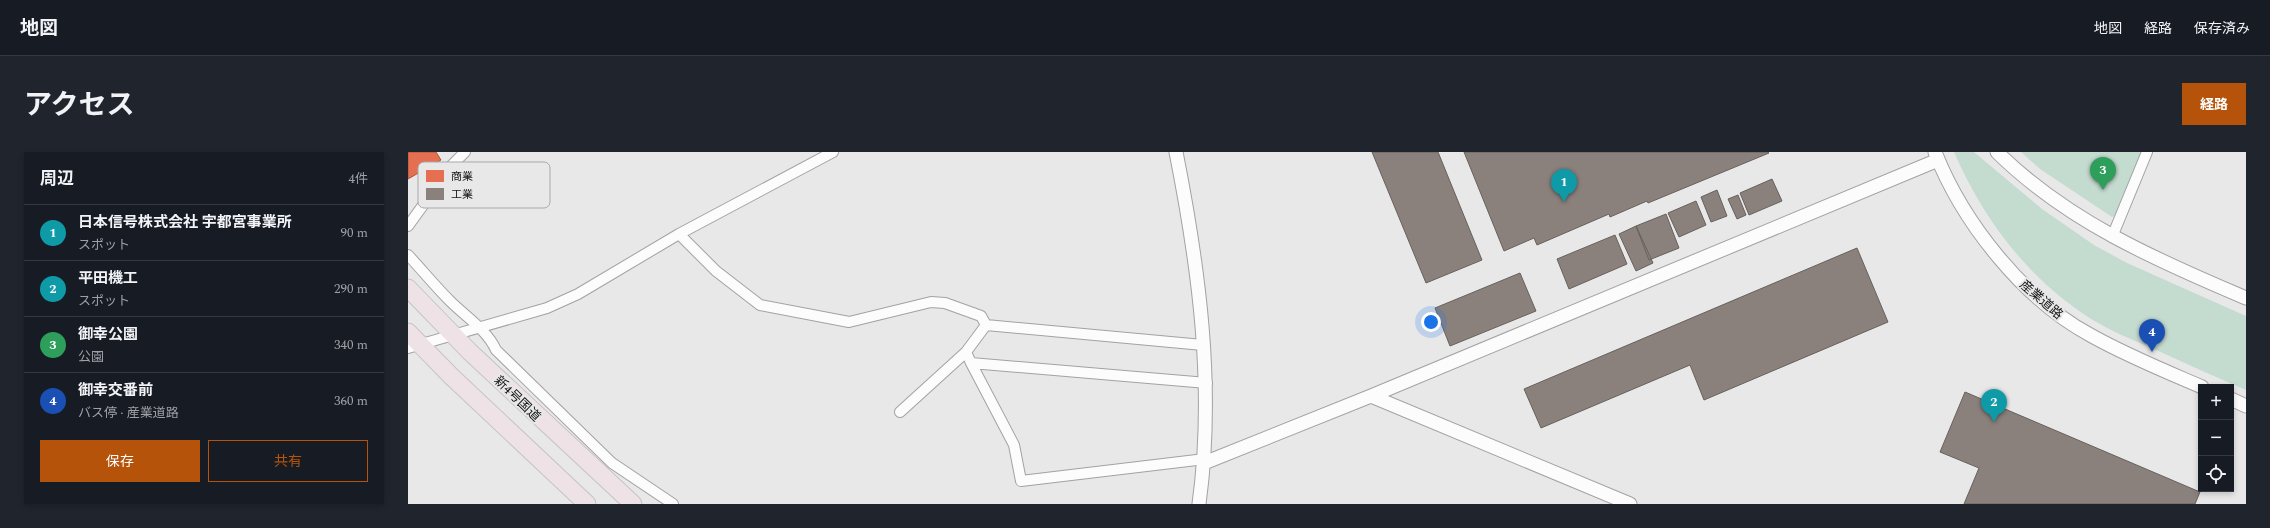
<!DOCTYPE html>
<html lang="ja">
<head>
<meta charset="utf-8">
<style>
	body { margin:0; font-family:Spectral,"Noto Sans JP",serif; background:#20242c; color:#f1f3f6 }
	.controls { position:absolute; right:12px; bottom:12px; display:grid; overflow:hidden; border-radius:0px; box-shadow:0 2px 6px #0003 }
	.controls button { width:36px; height:36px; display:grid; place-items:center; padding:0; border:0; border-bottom:1px solid #363941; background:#171b24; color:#f1f3f6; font:20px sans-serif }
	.you { position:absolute; left:1023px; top:170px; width:14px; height:14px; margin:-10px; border:3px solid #fff; border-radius:50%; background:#1a73e8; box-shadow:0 0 0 6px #1a73e833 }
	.badge { display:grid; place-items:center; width:26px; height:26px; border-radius:50%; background:#b45309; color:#fff; font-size:13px; font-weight:700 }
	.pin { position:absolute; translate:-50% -33px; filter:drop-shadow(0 1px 2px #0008) }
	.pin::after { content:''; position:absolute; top:21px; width:14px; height:12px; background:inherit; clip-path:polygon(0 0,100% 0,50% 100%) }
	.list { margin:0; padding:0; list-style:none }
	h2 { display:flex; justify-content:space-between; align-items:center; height:52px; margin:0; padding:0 16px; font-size:17px }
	h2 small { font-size:13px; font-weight:400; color:#9ea1a6 }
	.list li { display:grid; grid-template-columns:26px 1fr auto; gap:12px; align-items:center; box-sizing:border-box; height:56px; padding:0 16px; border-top:1px solid #363941 }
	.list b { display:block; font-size:15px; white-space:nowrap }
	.list p { margin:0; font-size:13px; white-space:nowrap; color:#9ea1a6 }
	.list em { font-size:13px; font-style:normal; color:#9ea1a6 }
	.actions { display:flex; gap:8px; padding:12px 16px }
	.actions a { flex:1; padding:9px 0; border:1px solid #b45309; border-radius:0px; text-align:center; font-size:14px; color:#b45309 }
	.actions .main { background:#b45309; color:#fff }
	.icon { flex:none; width:22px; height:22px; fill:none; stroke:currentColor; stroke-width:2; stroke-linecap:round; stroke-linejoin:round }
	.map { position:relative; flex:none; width:1838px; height:352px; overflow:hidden; border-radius:0px }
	header { display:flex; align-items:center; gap:24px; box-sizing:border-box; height:56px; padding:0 20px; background:#171b24; border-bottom:1px solid #363941 }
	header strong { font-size:19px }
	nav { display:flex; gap:22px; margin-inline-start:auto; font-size:14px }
	.intro { display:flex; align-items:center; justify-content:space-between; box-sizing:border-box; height:96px; padding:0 24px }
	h1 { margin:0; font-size:28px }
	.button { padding:10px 18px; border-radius:0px; background:#b45309; color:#fff; font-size:14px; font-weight:700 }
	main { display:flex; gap:24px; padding:0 24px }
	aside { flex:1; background:#171b24; border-radius:0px; box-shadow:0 2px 6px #0003 }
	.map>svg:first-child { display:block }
	.green { fill:#c4dbd0 }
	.shops { fill:#e76f51; stroke:#a8543f }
	.industry { fill:#8a817c; stroke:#67615d }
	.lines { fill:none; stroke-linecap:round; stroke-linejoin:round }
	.minor-casing { stroke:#a2a2a3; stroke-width:12 }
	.tertiary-casing { stroke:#a2a2a3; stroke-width:15 }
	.trunk-casing { stroke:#c4c4c4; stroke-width:19 }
	.minor { stroke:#fcfcfc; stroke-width:10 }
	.tertiary { stroke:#fcfcfc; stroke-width:13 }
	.trunk { stroke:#eee2e6; stroke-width:17 }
	.labels { text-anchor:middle; stroke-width:4; stroke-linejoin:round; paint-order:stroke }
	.street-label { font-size:13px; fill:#161616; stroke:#e8e8e9 }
	.key { fill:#e8e8e9; stroke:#a9a9aa; stroke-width:1 }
	.key-label { font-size:11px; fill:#161616 }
</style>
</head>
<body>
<header>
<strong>地図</strong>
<nav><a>地図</a><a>経路</a><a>保存済み</a></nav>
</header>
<div class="intro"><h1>アクセス</h1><a class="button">経路</a></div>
<main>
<aside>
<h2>周辺<small>4件</small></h2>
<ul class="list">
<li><span class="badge" style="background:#0f9aa8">1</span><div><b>日本信号株式会社 宇都宮事業所</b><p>スポット</p></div><em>90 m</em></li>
<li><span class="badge" style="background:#0f9aa8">2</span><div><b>平田機工</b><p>スポット</p></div><em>290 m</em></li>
<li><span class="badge" style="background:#2e9e5b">3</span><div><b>御幸公園</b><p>公園</p></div><em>340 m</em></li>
<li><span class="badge" style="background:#1a4fb4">4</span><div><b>御幸交番前</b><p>バス停 · 産業道路</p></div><em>360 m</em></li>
</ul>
<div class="actions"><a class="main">保存</a><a>共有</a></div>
</aside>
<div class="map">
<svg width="1838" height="352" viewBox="0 0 1838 352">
	<rect width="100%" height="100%" fill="#e8e8e9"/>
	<path class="green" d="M1546,0h20l68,57 52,36 33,18 119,53v74c-31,-13 -61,-27 -92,-41 -21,-9 -43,-18 -63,-30 -63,-40 -108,-100 -137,-167z
		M1613,0h129l-22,58 -16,7 -72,-48z"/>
	<path class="shops" d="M0,0h28l5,8 -33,19z"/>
	<path class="industry" d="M964,0h66l44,108 -56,23z
		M1056,0h304l1,1 -121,50 -1,-2 -37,16 -1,-3 -72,31 -3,-7 -30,13z
		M1364,27l10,22 -33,14 -9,-22z
		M1309,38l10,26 -16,6 -10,-25z
		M1330,43l8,20 -9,4 -9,-20z
		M1288,49l10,24 -27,12 -11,-24z
		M1258,62l13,34 -30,12 -13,-34z
		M1228,74l17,37 -17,8 -17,-37z
		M1207,83l12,29 -58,25 -12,-30z
		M1449,96l31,74 -184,78 -14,-35 -149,63 -17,-39z
		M1112,121l16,38 -86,35 -15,-38z
		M1557,240l235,100 -5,12h-231l15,-36 -39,-16z"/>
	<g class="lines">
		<g class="minor-casing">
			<path id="minor" d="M0,74l44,-61 13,-13
				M271,82l37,37 44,34 89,17 82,-20 14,1 36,13 5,9 -20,27 5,11 236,20
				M1704,85l35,-85
				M0,103c14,15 27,31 42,46 15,15 37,29 46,49l116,113 61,41
				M578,173l217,20
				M0,196l139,-40 31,-14 101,-60 154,-82
				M563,211l43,82 7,36 184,-22
				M492,260l66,-60"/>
		</g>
		<g class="tertiary-casing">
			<path id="tertiary" d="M768,0c23,116 39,235 23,352
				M1527,0c28,71 89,148 157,184 36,20 73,35 110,51
				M1589,0c70,69 159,108 249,146
				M963,244l259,108
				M1823,247l15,7
				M796,311l167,-67 567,-236"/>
		</g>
		<g class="trunk-casing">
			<path id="trunk" d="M0,136l62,64 163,152
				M0,180l43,44 136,128"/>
		</g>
		<use href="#minor" class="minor"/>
		<use href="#tertiary" class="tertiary"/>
		<use href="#trunk" class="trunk"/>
	</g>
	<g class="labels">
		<g class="street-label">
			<text transform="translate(1634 147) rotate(41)" y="5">産業道路</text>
			<text transform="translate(110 246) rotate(44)" y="5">新4号国道</text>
		</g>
	</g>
	<rect x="10" y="10" width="132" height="46" rx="6" class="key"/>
	<rect x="18" y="18" width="18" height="12" fill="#e76f51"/>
	<rect x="18" y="36" width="18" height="12" fill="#8a817c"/>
	<g class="key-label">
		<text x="43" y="28">商業</text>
		<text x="43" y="46">工業</text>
	</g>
</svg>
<div class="controls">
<button>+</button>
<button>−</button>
<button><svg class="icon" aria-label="locate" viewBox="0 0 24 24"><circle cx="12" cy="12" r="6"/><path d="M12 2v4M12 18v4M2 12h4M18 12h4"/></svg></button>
</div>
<div class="you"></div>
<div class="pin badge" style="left:1156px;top:50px;background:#0f9aa8">1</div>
<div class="pin badge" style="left:1586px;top:270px;background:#0f9aa8">2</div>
<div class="pin badge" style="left:1695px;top:38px;background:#2e9e5b">3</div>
<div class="pin badge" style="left:1744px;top:200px;background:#1a4fb4">4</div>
</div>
</main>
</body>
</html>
